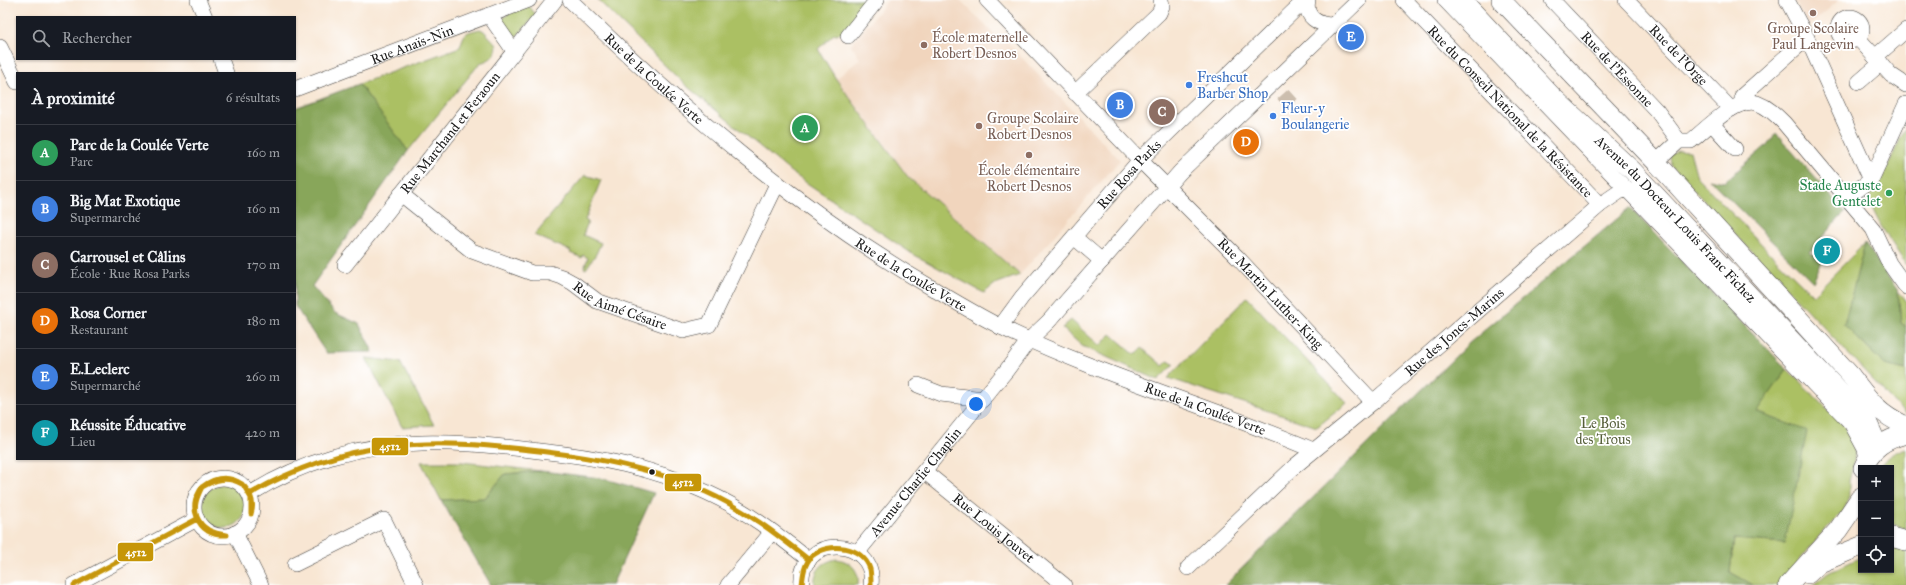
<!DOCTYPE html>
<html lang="fr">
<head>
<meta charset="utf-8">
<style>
	body { margin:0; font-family:"IM FELL Great Primer",serif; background:#242831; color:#f1f3f6 }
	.controls { position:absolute; right:12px; bottom:12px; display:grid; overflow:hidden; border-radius:0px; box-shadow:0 1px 3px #0004 }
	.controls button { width:36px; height:36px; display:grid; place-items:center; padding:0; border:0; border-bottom:1px solid #363941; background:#171b24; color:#f1f3f6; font:20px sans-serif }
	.you { position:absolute; left:976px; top:404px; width:14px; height:14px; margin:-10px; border:3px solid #fff; border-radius:50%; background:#1a73e8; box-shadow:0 0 0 6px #1a73e833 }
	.badge { display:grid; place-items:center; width:26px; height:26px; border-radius:50%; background:#1f6fb2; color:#fff; font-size:13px; font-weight:700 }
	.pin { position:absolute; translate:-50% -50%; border:2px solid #fff; box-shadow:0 1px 4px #0006 }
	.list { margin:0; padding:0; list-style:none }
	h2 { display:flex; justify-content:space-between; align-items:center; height:52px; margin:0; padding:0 16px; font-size:17px }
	h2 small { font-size:13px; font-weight:400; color:#9ea1a6 }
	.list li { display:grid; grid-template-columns:26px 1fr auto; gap:12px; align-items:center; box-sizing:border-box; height:56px; padding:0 16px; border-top:1px solid #363941 }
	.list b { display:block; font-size:15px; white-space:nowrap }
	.list p { margin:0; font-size:13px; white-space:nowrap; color:#9ea1a6 }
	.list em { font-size:13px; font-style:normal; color:#9ea1a6 }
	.icon { flex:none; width:22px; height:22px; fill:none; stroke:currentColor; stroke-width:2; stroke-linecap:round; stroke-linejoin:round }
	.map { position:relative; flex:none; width:1906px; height:585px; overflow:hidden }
	.search { position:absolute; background:#171b24; box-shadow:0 1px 3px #0004; left:16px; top:16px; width:280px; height:44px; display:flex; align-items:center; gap:10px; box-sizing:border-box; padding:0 14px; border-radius:0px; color:#9ea1a6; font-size:15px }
	.panel { position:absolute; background:#171b24; box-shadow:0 1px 3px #0004; left:16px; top:72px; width:280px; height:388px; border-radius:0px }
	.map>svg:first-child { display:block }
	.built { fill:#f1d5bd }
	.green { fill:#abc064; stroke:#646e40 }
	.forest { fill:#88a65a; stroke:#52613b }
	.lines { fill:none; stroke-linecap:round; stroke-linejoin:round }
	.minor-tunnel { stroke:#ccbeae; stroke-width:15; stroke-dasharray:15 8; stroke-linecap:butt }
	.minor-casing { stroke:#3d3a37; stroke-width:16 }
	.major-casing { stroke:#3d3a37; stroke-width:20 }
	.minor { stroke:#fff; stroke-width:15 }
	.major { stroke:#fff; stroke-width:19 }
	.bus-1-casing { stroke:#fff; stroke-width:8 }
	.bus-1 { stroke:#c69607; stroke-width:5 }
	.education-dot { fill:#8d6e63; stroke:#fff; stroke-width:1.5 }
	.shop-dot { fill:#3f7fe0; stroke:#fff; stroke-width:1.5 }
	.leisure-dot { fill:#2e9e5b; stroke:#fff; stroke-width:1.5 }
	.bus-dot { fill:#1c1c1c; stroke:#fff; stroke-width:1.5 }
	.labels { text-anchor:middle; stroke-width:3.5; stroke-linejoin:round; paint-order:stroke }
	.education-label { font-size:14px; fill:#785e54; stroke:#fff }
	.street-label { font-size:14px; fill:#1c1c1c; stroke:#fff }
	.shop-label { font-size:14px; fill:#366cbe; stroke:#fff; text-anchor:start }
	.leisure-label { font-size:14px; fill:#27864d; stroke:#fff; text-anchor:end }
	.park-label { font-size:14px; fill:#555e39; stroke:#fff }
	.line-badge { stroke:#fff; stroke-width:1.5 }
	.badge-label { font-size:11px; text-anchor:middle; font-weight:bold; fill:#fff }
</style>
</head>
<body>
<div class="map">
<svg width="1906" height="585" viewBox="0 0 1906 585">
	<rect width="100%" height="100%" fill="#fff"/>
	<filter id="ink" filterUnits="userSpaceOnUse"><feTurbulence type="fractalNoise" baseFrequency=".025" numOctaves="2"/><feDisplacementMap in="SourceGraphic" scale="8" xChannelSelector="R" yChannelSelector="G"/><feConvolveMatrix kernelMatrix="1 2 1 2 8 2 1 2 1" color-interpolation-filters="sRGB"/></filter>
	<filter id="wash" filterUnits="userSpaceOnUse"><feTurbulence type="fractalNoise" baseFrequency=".012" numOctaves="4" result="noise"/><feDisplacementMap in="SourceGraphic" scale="16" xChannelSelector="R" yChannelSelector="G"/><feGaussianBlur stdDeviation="0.9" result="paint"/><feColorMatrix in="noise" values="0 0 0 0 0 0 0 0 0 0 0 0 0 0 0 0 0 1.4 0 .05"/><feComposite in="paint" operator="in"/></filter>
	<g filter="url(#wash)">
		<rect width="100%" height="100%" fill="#f8e6d3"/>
		<path class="built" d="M888,0h8l3,3 3,-3h58l41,41 1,-4 118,123 -100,115 -112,-98 -72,-98 24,-20 -9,-14z
			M1794,0h45l-30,26z"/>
		<path class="green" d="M598,0h274l-28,33 -10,1 -16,15 18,30 72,98 112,98 -25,9 -11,9 -73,-40 -119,-80 -109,-90z
			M529,6l7,9 -21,23h-3l-12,-15c5,-11 19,-13 29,-17z
			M480,29l4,2 13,14c0,12 -8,15 -17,18l-72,88 -49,-67 101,-37c5,-15 4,-14 20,-18z
			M1906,127v138l-25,-39 -13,-26 14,-22z
			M1677,150l13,1 7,26 74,77 42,41 52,-52 -21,82 41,40 21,5v45l-235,-249 -1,-11z
			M585,175l16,5 -16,40 3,2 -5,13 18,8 -5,11 -10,15 -2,-1 4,-10 -5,-3 -1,3 -12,-5 1,-2 -37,-16z
			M1898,291l8,9v27l-5,-4z
			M1247,297l100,106 -30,24 -149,-49z
			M1071,320l29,26 11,-12 24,21 7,-7 21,18 5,-5 6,3 -16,16 -76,-34 -20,-18z
			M366,358l34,4 34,63 -32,2z
			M1787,369l56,55 12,18 -1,21 -5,18v15l-5,15 -24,24 -40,50h-27l-23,-13 4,-33 51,4 -28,-131z
			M1906,448v81l-15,-6v-55h-12c6,-11 15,-16 27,-20z
			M421,462h41l79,9 -36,3 -20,24 -44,2z
			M202 506a22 22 0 1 1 44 0a22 22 0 1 1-44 0Z
			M1891,549h15v36h-93l15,-12 33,-16v13h30z
			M837,559c13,2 23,11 21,26h-43c-2,-14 8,-24 22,-26z"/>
		<path class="forest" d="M359,84l49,67 -96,135 23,27 24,11 14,28 -47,1 -31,-47v-198z
			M1776,133l69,79 -35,40 12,10 -9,20 -104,-103 15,3 42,-36z
			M1630,208l157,161 -30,43 50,19 -22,112 -51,-4 -4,33 23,13h-528l243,-241z
			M1865,243l33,48 3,32 5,4v43l-21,-5 -41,-40z
			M541,471l60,7 53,15 -42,92h-121l-50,-85 44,-2 20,-24z"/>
	</g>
	<g filter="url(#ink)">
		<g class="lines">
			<path class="minor-tunnel" d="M1283,94l9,10"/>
			<g class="minor-casing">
				<g id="minor">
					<path d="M198,0l7,17"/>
					<path id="s1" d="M570,0c111,108 228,210 362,288 22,13 45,27 69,39 101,49 209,79 312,123"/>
					<path id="s2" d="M987,0l153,160 97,97 136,145"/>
					<path d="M1308,0c-4,17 10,25 25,25"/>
					<path id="s3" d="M1404,0l196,205"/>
					<path d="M1445,0l406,423 14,26 2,10"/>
					<path id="s4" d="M1552,0l105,111 22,30"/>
					<path id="s5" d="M1626,0l105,109"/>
					<path d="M1787,0l20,38 64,142"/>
					<path d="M489,15l25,36"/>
					<circle cx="1850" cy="29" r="12"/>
					<path d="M848,36l29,-36"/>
					<path d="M1858,38l33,37 15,10"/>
					<path d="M0,47l17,35"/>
					<path d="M1875,57l31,-27"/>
					<path d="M221,59l5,14"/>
					<path d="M1859,82l22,-19"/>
					<path id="s6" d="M295,89l234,-89"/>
					<path d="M1075,93l84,-80 3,-7 -1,-6"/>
					<path d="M1742,104v-8l65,-58"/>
					<path d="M1712,124l23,25"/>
					<path d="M1656,162l23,-21h12c15,-12 45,-44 66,-38 11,4 19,12 27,20l89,106 16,34 17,24"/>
					<path id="s7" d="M401,194l71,57 60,22h18l12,4 11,6 24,18 86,30 26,-6 68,-141"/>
					<path d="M1848,197l23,-17 35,-76"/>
					<path d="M1074,237l28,24"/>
					<path id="s8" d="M345,265l210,-265"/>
					<path id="s9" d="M1000,327l22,-30 118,-137 165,-160"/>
					<path d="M918,385l23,9 42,5"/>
					<path d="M981,401l25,-30 23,-31 20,-19 131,-149 179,-172"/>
					<path id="s10" d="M924,471l140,114"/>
					<circle cx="223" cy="507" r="29"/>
					<path d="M250,494c50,-32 112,-50 172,-51 39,-1 78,3 117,8 57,6 114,16 167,41 38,17 71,42 103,68"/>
					<path d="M235,533l26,52"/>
					<path id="s11" d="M857,553l116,-142"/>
					<path d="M295,564l89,-44 32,65"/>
					<path id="s12" d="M1188,568l107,-102 78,-64 227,-197 22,-15 18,2 14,14"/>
					<path d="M74,585l123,-66"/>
					<path d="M728,585l44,-53"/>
					<path d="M802,585c-5,-51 75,-50 69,0"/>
				</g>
			</g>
			<g class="major-casing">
				<g id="major">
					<path id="s13" d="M1462,0l90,96 80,74 235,251 11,25"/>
					<path d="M1501,0l155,162 195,214c18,24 27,37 55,50"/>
					<path d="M1863,468c8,-20 23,-29 43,-34"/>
					<path d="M1891,537l15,4"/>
					<path d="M1808,574l12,-11 41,-17"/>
					<path d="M1788,585l50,-55 22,-32"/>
				</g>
			</g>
			<use href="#minor" class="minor"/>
			<use href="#major" class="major"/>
			<g class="bus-1-casing">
				<path id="bus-1" d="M244,486c7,8 11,17 7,28
					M244,486l7,12v16
					M202,487c13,-10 26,-12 40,-3
					M202,487c14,-8 25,-11 40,-3
					M250,494c97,-57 181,-56 289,-43 58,7 114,17 167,41 38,17 71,42 103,68
					M197,517c5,12 17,17 30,18
					M197,517c4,13 16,19 30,18
					M197,517c-5,-12 -1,-20 5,-30
					M197,517c-4,-11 0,-20 5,-30
					M74,585l123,-66
					M802,585c1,-10 2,-21 10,-29 17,-15 51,-10 58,13 1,5 1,11 1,16"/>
			</g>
			<use href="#bus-1" class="bus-1"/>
		</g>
	</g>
	<g class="education-dot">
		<circle cx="1813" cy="13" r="4"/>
		<circle cx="924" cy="45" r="4"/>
		<circle cx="979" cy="126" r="4"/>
		<circle cx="1029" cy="155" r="4"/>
	</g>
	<g class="shop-dot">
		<circle cx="1189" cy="85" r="4"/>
		<circle cx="1273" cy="116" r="4"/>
	</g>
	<circle class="leisure-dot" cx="1889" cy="193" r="4"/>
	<circle class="bus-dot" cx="652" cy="472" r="3.5"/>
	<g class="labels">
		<g class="education-label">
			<text x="1813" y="33">Groupe Scolaire<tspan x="1813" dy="16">Paul Langevin</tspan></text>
			<text x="932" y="42" text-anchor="start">École maternelle<tspan x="932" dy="16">Robert Desnos</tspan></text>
			<text x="987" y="123" text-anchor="start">Groupe Scolaire<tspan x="987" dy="16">Robert Desnos</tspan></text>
			<text x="1029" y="175">École élémentaire<tspan x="1029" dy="16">Robert Desnos</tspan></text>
		</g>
		<g class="street-label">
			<text dy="5" stroke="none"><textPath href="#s6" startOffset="125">Rue Anaïs-Nin</textPath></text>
			<text dy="5" stroke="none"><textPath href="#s5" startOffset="76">Rue de l'Orge</textPath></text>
			<text dy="5" stroke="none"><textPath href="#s4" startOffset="95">Rue de l'Essonne</textPath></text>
			<text dy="5" stroke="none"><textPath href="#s1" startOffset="115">Rue de la Coulée Verte</textPath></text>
			<text dy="5" stroke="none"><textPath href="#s3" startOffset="154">Rue du Conseil National de la Résistance</textPath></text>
			<text dy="5" stroke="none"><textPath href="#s8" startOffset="169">Rue Marchand et Feraoun</textPath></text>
			<text dy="5" stroke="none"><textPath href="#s9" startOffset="200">Rue Rosa Parks</textPath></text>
			<text dy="5" stroke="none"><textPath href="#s13" startOffset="306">Avenue du Docteur Louis Franc Fichez</textPath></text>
			<text dy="5" stroke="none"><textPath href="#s1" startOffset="439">Rue de la Coulée Verte</textPath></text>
			<text dy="5" stroke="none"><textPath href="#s2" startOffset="408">Rue Martin Luther-King</textPath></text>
			<text dy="5" stroke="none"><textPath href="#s7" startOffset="251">Rue Aimé Césaire</textPath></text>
			<text dy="5" stroke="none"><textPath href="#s12" startOffset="356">Rue des Joncs-Marins</textPath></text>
			<text dy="5" stroke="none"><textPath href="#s1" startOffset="763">Rue de la Coulée Verte</textPath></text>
			<text dy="5" stroke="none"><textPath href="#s11" startOffset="92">Avenue Charlie Chaplin</textPath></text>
			<text dy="5" stroke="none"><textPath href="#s10" startOffset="90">Rue Louis Jouvet</textPath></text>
		</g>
		<g class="shop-label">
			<text x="1197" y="82">Freshcut<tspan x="1197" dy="16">Barber Shop</tspan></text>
			<text x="1281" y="113">Fleur-y<tspan x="1281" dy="16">Boulangerie</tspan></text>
		</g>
		<g class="leisure-label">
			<text x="1881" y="190">Stade Auguste<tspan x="1881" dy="16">Gentelet</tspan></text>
		</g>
		<g class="park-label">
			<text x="1603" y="428">Le Bois<tspan x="1603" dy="16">des Trous</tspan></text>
		</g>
	</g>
	<g class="line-badge">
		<rect x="371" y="437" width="38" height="19" rx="4" fill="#c69607"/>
		<rect x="664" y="473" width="38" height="19" rx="4" fill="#c69607"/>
		<rect x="117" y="542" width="37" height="20" rx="4" fill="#c69607"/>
	</g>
	<g class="badge-label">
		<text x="390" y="450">4512</text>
		<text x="683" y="486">4512</text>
		<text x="136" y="556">4512</text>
	</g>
</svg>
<div class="controls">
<button>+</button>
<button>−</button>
<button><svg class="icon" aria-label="locate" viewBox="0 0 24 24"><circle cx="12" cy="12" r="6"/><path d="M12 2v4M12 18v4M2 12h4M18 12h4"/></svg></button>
</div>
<div class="you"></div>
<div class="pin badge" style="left:805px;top:128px;background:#2e9e5b">A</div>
<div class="pin badge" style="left:1120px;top:105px;background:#3f7fe0">B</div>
<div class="pin badge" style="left:1162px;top:112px;background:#8d6e63">C</div>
<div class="pin badge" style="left:1246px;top:142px;background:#e8710a">D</div>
<div class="pin badge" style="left:1351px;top:37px;background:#3f7fe0">E</div>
<div class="pin badge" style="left:1827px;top:251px;background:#0f9aa8">F</div>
<div class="search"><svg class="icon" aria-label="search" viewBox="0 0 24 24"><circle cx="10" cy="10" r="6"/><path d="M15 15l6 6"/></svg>Rechercher</div>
<section class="panel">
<h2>À proximité<small>6 résultats</small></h2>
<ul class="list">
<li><span class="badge" style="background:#2e9e5b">A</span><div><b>Parc de la Coulée Verte</b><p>Parc</p></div><em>160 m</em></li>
<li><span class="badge" style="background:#3f7fe0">B</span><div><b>Big Mat Exotique</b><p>Supermarché</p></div><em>160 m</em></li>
<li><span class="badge" style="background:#8d6e63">C</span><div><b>Carrousel et Câlins</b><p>École · Rue Rosa Parks</p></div><em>170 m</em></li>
<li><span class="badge" style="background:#e8710a">D</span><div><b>Rosa Corner</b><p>Restaurant</p></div><em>180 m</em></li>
<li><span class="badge" style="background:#3f7fe0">E</span><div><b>E.Leclerc</b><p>Supermarché</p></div><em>260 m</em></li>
<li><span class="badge" style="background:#0f9aa8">F</span><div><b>Réussite Éducative</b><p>Lieu</p></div><em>420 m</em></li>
</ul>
</section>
</div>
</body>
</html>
